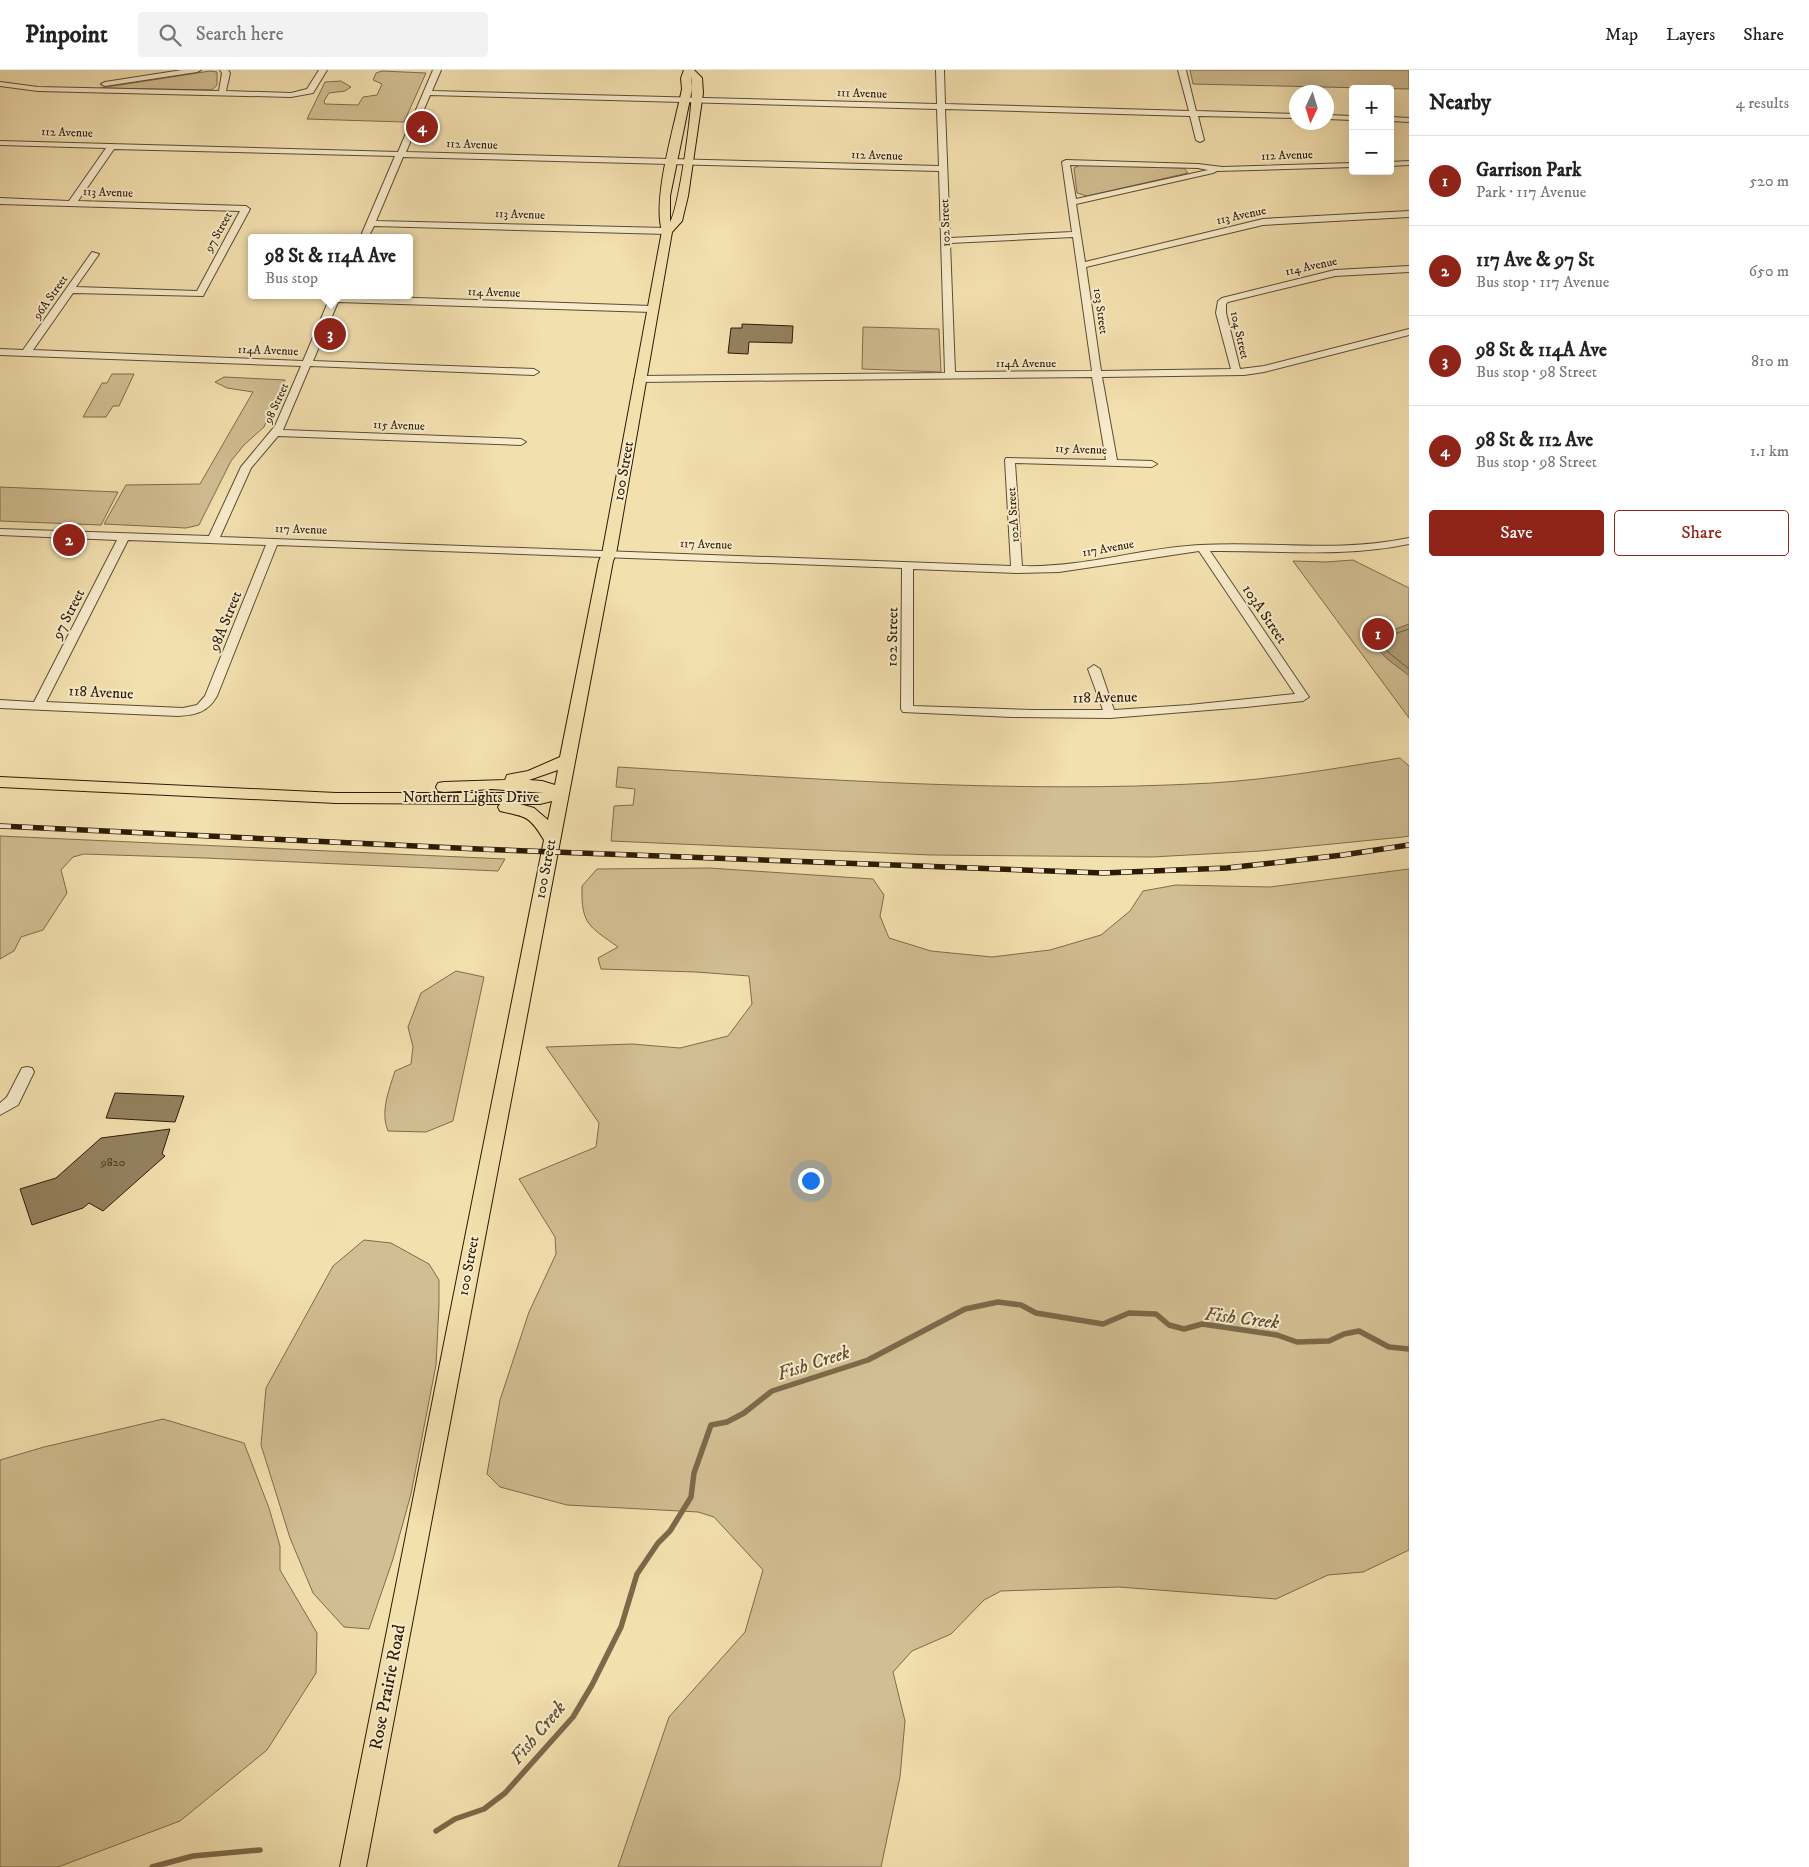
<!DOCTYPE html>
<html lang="en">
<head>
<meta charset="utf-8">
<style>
	body { margin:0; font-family:"IM FELL DW Pica",serif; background:#f2f2f2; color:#222 }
	.controls { position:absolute; right:15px; top:15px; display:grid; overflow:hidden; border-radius:5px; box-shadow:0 5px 20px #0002 }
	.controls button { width:45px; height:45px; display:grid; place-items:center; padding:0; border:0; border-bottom:1px solid #e0e0e0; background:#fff; color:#222; font:25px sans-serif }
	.compass { position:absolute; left:1289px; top:15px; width:45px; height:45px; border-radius:50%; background:#fff; box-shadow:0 5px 20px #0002; rotate:184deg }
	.you { position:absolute; left:810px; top:1110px; width:18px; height:18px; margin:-12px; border:4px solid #fff; border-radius:50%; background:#1a73e8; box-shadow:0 0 0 8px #1a73e833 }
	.badge { display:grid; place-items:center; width:32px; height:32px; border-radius:50%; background:#8f2418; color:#fff; font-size:16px; font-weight:700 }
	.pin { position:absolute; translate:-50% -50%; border:2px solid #fff; box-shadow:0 1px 5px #0006 }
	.popup { position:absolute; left:248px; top:164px; width:165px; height:65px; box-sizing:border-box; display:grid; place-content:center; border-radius:5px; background:#fff; filter:drop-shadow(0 1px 4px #0005); font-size:16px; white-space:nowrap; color:#767676 }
	.popup b { font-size:19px; color:#222 }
	.popup::after { content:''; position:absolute; left:50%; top:100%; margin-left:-10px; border:10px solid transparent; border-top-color:#fff }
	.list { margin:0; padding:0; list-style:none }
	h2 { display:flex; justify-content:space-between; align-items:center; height:65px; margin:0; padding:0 20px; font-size:21px }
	h2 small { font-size:16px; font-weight:400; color:#767676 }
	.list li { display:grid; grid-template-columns:32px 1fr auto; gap:15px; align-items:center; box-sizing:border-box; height:90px; padding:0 20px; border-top:1px solid #e0e0e0 }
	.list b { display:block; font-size:19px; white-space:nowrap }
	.list p { margin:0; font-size:16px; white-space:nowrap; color:#767676 }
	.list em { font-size:16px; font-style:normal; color:#767676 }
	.actions { display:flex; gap:10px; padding:15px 20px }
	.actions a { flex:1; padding:11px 0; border:1px solid #8f2418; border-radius:5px; text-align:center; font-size:18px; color:#8f2418 }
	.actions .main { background:#8f2418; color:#fff }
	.icon { flex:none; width:28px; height:28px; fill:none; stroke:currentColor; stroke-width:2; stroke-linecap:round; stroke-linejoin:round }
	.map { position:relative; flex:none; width:1409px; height:1797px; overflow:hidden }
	header { display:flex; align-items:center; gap:30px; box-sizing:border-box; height:70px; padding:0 25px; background:#fff; border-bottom:1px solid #e0e0e0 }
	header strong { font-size:24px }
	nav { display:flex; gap:28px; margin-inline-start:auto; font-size:18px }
	.search { width:350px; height:45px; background:#f2f2f2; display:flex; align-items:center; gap:12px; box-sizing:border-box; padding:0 18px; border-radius:5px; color:#767676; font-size:19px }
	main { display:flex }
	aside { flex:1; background:#fff }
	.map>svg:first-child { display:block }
	.green { fill:#d1be92; stroke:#7e6c4c }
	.water { fill:#af9d76; stroke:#7b6949 }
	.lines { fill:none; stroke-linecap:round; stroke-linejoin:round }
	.shore { stroke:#6e5c3e; stroke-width:1 }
	.stream { stroke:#7b6949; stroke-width:5.5 }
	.building { fill:#93815e; stroke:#2c1a06 }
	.minor-casing { stroke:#5e4c30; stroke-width:2 }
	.major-casing { stroke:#2c1a06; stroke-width:2 }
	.minor { fill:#f7ebcb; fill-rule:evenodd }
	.major { fill:#f3e0af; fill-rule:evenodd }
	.rail-casing { stroke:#2c1a06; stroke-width:5.5 }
	.rail { stroke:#f7ebcb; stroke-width:4; stroke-dasharray:11; stroke-linecap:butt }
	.labels { text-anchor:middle; stroke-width:4; stroke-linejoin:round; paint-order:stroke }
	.far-street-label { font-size:12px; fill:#2c1a06; stroke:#f7ebcb }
	.number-label { font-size:12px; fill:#46341c }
	.street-label { font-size:15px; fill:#2c1a06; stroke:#f7ebcb }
	.near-street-label { font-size:18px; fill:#2c1a06; stroke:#f7ebcb }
	.near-water-label { font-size:19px; font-style:italic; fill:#604e33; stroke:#f7ebcb }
</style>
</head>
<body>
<header>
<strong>Pinpoint</strong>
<div class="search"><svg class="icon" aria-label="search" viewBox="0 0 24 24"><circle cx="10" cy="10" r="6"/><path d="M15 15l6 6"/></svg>Search here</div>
<nav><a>Map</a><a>Layers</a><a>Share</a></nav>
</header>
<main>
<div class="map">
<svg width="1409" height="1797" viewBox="0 0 1409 1797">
	<rect width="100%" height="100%" fill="#f3e0af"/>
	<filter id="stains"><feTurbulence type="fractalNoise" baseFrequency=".004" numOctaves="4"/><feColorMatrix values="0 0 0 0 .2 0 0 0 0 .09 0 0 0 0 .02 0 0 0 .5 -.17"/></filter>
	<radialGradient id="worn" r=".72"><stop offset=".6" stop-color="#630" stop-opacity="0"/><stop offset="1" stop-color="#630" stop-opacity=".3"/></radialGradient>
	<path class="green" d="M1190,0h219v19l-216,-5z
		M210,1l7,1v13l-5,5 -112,-2z
		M382,1l44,2 -22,49 -97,-3 18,-37 16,-1 10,6 -6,4 -16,2 -5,8 1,3 33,1 5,-8 14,-2 5,-11 -9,-4 3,-7z
		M1080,95l104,3 4,5 -101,23 -10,-3 -3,-25z
		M863,257l76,2 2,43 -79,-3z
		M112,304h22l-15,32h-6l-7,11h-23l19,-34h5z
		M224,307l61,3 -21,47 -20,18 -13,16 -32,64 -13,3 -82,-4 22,-39 74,-1 53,-92 -26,-4 -12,-6z
		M0,417l118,5 -17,33 -101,-4z
		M1353,490l56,28v130l-116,-157 33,1z
		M1400,688l9,8v70l-6,1 -142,14 -109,6 -221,-2 -320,-14 3,-35 19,-1 2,-16 -19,-2 2,-20c197,12 397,27 594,16 63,-4 126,-15 188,-25z
		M0,766l505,23 -7,12 -293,-13 -121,-4 -11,3 -12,13 6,23 -24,37 -22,7 -7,14 -14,8z
		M709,798l164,11 11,16 -4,21 9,22 42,13 61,6 58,-7 51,-15 29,-24 13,-20 33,-6 94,2 139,-18v681l-46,22 -35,3 -52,24 -157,-12 -118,4 -17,9 -33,34 -39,17 -19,21 12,49 -5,56 -19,90h-263l51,-150 76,-85 18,-62 -49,-53 -16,-5 -131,-7 -67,-18 -13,-13 13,-74 29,-88 27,-58 -1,-17 -36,-58 77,-32 3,-24 -53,-76 86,-3 48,4 48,-12 24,-32 -3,-28 -53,-4 -95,-3 -3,-11 20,-11c-29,-21 -37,-22 -36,-61l15,-17z
		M456,901l28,6 -31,144 -27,11 -38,-1c-8,-19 1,-41 7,-60l16,-7 2,-17 -5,-20 13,-34z
		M364,1170l27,3 38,21 10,16v25l-3,60 -25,129 -18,65 -24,70 -25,-2 -31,-34 -23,-55 -29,-93 5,-57 67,-122z
		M163,1349l81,24 25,65 11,38v24l37,63 -1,40 -49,77 -87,71 -122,46h-58v-407l44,-13z"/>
	<path class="water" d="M1409,554v52c-10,-10 -38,-23 -32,-40z"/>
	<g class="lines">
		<path class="shore" d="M1409,559l-20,7 -9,6 8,10 21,17"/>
		<path class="stream" d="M436,1761l19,-12 29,-10 21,-16 68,-76 19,-32 29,-58 16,-53 21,-31 12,-12 21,-34 3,-24 17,-48 16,-3 17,-9 28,-22 96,-31 97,-51 33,-7 23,3 15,8 67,11 26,-11 27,1 13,11 15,4 18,-5 75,11 20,7 32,-1 15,-7 15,-3 30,16 20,2
			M152,1797l41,-11 67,-6"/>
	</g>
	<path class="building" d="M742,254l51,2 -1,17 -43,-1 -1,12 -20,-1 3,-25h11z
		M115,1023l69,3 -9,26 -69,-4z
		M170,1059l-8,25 3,2 -62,55 -14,-8 -6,5 -51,17 -12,-36 36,-11 45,-40z"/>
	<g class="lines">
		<g class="minor-casing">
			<path id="minor" d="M182,0h19l-4,2 -92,14 -4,-2 4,-2z
				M220,0h8l2,3 -4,18 65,2 16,-4 12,-19h8l-14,23 -22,4 -253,-6 -38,-5v-4l38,5 181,4 3,-18z
				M433,0h8l-9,21 505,13 -1,-34h8l1,34 244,7 -11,-41h8l10,41 100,3v4l-98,-2 6,24 -4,2 -4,-2 -6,-24 -245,-7 5,129 122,-6 -10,-70 4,-2 132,4 24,3 131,-4v4l-136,4 -4,2 -137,31 9,58 178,-43 146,-8v6l-146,8 -177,42 15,104 130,-2 -15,-56 2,-12 4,-3 113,-28 74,-4v6l-74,4 -107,26 -2,2v9l14,56 24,-3 145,-37v6l-145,37 -20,3 -142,2 15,83 35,1 5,3 -5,3 -137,-4 7,103c61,2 118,-18 178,-21 73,-4 136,8 209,-7v6c-67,14 -132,6 -199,7l99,146 -6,4 -57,6 -136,11 -98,-1 -109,-5 -2,-3 1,-141 -625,-23 -60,151c-9,16 -21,19 -39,20l-178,-8v-8l34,2 83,-162 -117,-5v-6l209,7 32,-69 34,-41 26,-60 -301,-11v-6l23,1 69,-98 7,2 -23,33 121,4 43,-80 -240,-7v-6l69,3 37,-53 -106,-3v-4l398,11zM430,25l507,14 2,57 -533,-14zM114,79l281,7 -35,82h8l6,-12 293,8 4,-3 -4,-3 -291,-7 27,-64 536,14 6,202 -306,3 -5,3 5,3 453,-5 14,83 -100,-2 -1,2 6,106 -791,-29 31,-69 27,-32 243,9 5,-3 -5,-3 -238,-9 27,-64 224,9 5,-3 -5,-3 -221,-8 25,-59 314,10 5,-3 -5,-3 -321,-11 -28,66 -270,-11 40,-57 130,3 47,-87 -4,-3 -168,-5zM1070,95l128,3 10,2 -132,29zM1073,167l19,134 -137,1 -5,-129zM128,470l138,5 -61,151 -8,9 -14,3 -137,-6zM1199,481l96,143 -106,11 -75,5 -14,-41 -6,-4 -6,4 15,41h-70l-120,-4v-137l104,4 42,-1z
				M1326,45l27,1v4l-27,-1z
				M1390,47l19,1v4l-19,-1z
				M1409,91v4l-19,1v-4z
				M27,997l5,1 2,4 -14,29 -2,4 -18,10v-12l7,-6 15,-29z"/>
		</g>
		<g class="major-casing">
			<path id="major" d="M684,0h10l8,8 1,15 -15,103 -6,25 -10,11 -56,322 -3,7 -247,1306h-26l204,-1027c-15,-25 -18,-23 -44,-29l-2,-4 2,-3 -164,-1 -336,-16v-10l336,16h208l-52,-4 -48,3 -6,-1 -2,-4 2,-4 6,-1 61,-2 2,-5 21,-4 32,-14 39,-196 3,-7 60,-323c-10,-32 13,-107 20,-142l-1,-11zM691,7c5,14 -12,133 -21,145v-26l22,-107zM558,700l-3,15 -13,-4 -13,-1zM552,731l-4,19 -14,-12 -14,-4h20z"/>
		</g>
		<use href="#minor" class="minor"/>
		<use href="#major" class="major"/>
		<g class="rail-casing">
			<path id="rail" d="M0,756l478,23 625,24 124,-5 116,-13 66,-10"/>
		</g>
		<use href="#rail" class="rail"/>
	</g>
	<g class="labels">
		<g class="far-street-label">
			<text transform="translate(862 23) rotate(2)" y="4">111 Avenue</text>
			<text transform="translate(67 62) rotate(2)" y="4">112 Avenue</text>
			<text transform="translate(472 74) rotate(2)" y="4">112 Avenue</text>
			<text transform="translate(877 85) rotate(2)" y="4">112 Avenue</text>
			<text transform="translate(1287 85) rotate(-2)" y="4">112 Avenue</text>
			<text transform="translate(108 122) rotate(2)" y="4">113 Avenue</text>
			<text transform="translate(520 144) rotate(2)" y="4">113 Avenue</text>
			<text transform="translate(1241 145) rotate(-12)" y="4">113 Avenue</text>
			<text transform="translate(945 153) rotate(-92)" y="4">102 Street</text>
			<text transform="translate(218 162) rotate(-61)" y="4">97 Street</text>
			<text transform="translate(1311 196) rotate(-12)" y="4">114 Avenue</text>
			<text transform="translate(494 222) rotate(2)" y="4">114 Avenue</text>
			<text transform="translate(50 227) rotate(-55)" y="4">96A Street</text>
			<text transform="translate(1101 241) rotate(82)" y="4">103 Street</text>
			<text transform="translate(1240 265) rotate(77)" y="4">104 Street</text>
			<text transform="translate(268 280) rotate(2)" y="4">114A Avenue</text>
			<text x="1026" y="297">114A Avenue</text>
			<text transform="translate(276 333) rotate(-65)" y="4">98 Street</text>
			<text transform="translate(399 355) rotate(2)" y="4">115 Avenue</text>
			<text transform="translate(1081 379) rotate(2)" y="4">115 Avenue</text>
			<text transform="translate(1013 445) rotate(-94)" y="4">102A Street</text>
			<text transform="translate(301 459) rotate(2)" y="4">117 Avenue</text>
			<text transform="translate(706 474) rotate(2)" y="4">117 Avenue</text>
			<text transform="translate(1108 478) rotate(-10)" y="4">117 Avenue</text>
		</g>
		<g class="number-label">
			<text x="113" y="1096">9820</text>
		</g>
		<g class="street-label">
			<text transform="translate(623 401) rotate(-80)" y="5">100 Street</text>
			<text transform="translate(68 544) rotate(-63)" y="5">97 Street</text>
			<text transform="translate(1265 544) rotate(56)" y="5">103A Street</text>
			<text transform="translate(225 551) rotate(-68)" y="5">98A Street</text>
			<text transform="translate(892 567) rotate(-89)" y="5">102 Street</text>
			<text transform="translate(101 622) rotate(3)" y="5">118 Avenue</text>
			<text transform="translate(1105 627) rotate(-1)" y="5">118 Avenue</text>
			<text x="471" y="732">Northern Lights Drive</text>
			<text transform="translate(545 799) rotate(-79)" y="5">100 Street</text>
			<text transform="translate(468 1196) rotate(-79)" y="5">100 Street</text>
		</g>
		<g class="near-street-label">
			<text transform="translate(387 1617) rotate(-79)" y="6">Rose Prairie Road</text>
		</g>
		<g class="near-water-label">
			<text transform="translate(1242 1247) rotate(7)" y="7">Fish Creek</text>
			<text transform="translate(813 1292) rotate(-18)" y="7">Fish Creek</text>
			<text transform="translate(537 1662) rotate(-50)" y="7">Fish Creek</text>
		</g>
	</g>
	<rect width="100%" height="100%" filter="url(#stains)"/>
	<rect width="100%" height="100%" fill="url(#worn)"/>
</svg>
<div class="controls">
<button>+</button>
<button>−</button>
</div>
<svg class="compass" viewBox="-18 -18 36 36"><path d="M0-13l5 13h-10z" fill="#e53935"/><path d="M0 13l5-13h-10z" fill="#767676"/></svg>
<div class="you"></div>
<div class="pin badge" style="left:1378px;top:564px">1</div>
<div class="pin badge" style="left:69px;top:470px">2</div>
<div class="pin badge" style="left:330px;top:264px">3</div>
<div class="popup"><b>98 St &amp; 114A Ave</b>Bus stop</div>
<div class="pin badge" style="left:422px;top:57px">4</div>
</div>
<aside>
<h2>Nearby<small>4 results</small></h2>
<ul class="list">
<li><span class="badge">1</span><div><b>Garrison Park</b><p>Park · 117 Avenue</p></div><em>520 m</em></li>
<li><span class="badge">2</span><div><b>117 Ave &amp; 97 St</b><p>Bus stop · 117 Avenue</p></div><em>650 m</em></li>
<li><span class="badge">3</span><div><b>98 St &amp; 114A Ave</b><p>Bus stop · 98 Street</p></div><em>810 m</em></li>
<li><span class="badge">4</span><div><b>98 St &amp; 112 Ave</b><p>Bus stop · 98 Street</p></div><em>1.1 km</em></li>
</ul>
<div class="actions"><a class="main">Save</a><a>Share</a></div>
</aside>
</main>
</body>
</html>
